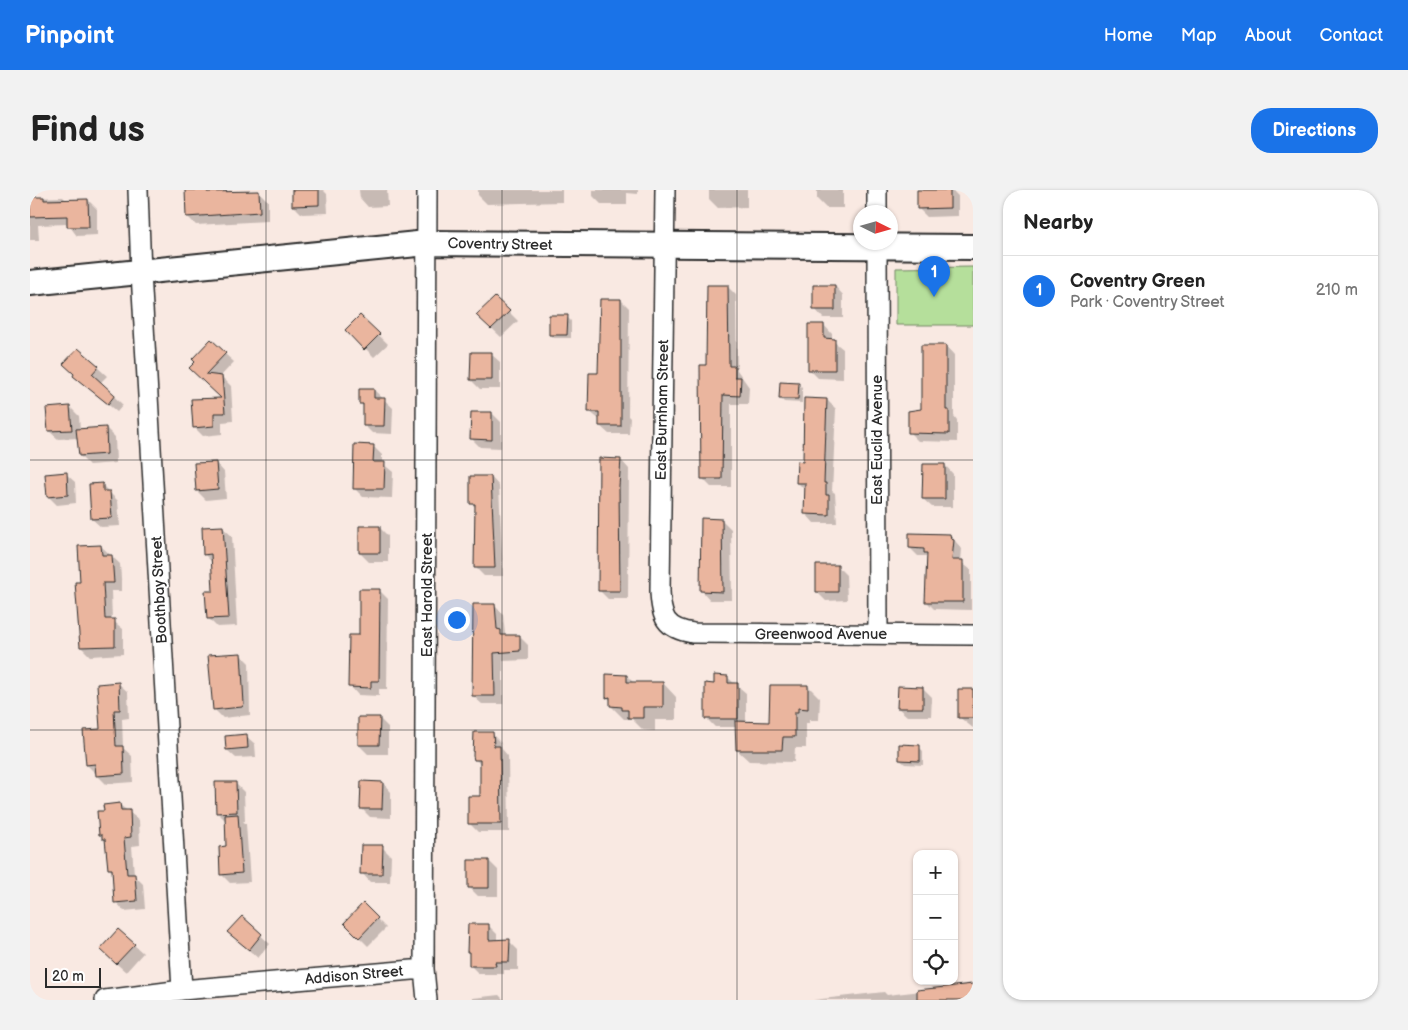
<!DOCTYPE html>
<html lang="en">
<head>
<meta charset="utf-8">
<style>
	body { margin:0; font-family:"Balsamiq Sans",sans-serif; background:#f2f2f2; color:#222 }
	.controls { position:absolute; right:15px; bottom:15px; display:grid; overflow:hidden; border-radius:10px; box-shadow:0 1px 4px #0004 }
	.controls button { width:45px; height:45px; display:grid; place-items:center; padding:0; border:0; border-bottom:1px solid #e0e0e0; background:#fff; color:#222; font:25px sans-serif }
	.compass { position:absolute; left:823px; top:15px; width:45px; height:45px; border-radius:50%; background:#fff; box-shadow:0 1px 4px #0004; rotate:95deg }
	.scale { position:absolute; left:15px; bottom:12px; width:56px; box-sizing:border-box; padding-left:5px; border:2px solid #2b2b2b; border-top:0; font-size:14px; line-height:18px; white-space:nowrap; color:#2b2b2b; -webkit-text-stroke:4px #fff; paint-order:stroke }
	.you { position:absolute; left:426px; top:429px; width:18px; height:18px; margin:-12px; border:4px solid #fff; border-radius:50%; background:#1a73e8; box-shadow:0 0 0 8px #1a73e833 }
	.badge { display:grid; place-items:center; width:32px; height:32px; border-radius:50%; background:#1a73e8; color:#fff; font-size:16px; font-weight:700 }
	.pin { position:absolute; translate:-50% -41px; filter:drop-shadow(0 1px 2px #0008) }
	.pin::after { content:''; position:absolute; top:26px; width:18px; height:15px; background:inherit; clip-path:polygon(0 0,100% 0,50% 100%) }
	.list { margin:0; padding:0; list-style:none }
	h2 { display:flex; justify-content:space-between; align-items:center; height:65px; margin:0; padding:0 20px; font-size:21px }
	h2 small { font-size:16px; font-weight:400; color:#767676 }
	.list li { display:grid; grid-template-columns:32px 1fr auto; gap:15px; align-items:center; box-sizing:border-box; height:70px; padding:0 20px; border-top:1px solid #e0e0e0 }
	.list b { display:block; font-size:19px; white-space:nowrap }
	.list p { margin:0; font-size:16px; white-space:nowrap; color:#767676 }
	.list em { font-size:16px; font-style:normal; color:#767676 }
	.icon { flex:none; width:28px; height:28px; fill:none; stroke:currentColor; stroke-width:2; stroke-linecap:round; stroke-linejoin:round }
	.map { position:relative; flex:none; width:943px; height:810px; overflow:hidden; border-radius:20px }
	header { display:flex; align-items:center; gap:30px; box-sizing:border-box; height:70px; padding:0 25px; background:#1a73e8; color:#fff }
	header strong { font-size:24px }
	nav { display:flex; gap:28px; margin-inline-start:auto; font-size:18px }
	.intro { display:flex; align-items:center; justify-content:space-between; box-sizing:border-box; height:120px; padding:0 30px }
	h1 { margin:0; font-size:35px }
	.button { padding:12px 22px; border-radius:20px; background:#1a73e8; color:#fff; font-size:18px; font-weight:700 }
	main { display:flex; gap:30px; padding:0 30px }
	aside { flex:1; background:#fff; border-radius:20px; box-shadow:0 1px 4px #0004 }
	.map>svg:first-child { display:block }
	.green { fill:#b5df9b; stroke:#708563 }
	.shadow { fill:#0003 }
	.building { fill:#eab59e; stroke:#2b2b2b }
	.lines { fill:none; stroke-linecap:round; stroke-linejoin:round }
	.minor-casing { stroke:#2b2b2b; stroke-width:22 }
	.tertiary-casing { stroke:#2b2b2b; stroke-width:28 }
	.minor { stroke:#fff; stroke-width:19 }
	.tertiary { stroke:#fff; stroke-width:24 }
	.grid { fill:none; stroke:#2b2b2b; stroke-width:1; stroke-opacity:0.55 }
	.labels { text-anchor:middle; stroke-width:4; stroke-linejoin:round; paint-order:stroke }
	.street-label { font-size:15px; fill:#2b2b2b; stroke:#fff }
</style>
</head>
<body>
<header>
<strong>Pinpoint</strong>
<nav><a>Home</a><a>Map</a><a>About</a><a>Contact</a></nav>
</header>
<div class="intro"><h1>Find us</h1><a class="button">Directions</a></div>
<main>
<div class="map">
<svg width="943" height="810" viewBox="0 0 943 810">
	<rect width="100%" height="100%" fill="#f9e9e2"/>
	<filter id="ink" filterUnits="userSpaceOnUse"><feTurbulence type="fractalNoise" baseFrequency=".02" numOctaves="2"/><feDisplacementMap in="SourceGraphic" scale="10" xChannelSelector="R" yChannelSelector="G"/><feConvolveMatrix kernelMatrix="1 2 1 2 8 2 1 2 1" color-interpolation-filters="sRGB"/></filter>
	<g filter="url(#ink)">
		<path class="green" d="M943,77v58h-77v-57z"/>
		<path class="shadow" d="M176,0l4,3 49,-1 9,9v20l-72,4 -9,-9z
			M263,0h30l4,4 1,19 -26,1 -9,-9z
			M329,0h28l1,16 -20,1 -8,-9z
			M448,0h84v12l-75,2 -9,-9z
			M563,0h45v4l-11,-1v12h-25l-9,-9z
			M679,0h38v17l-29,1 -9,-9z
			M787,0h26v18h-17l-9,-9z
			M888,0h34l6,6v20l-31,1 -9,-9z
			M33,7l4,4 21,-1 9,9v26l-20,1 -9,-12 -30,1 1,15h-9v-42z
			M697,96l9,9 1,75 12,17 -1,17h-17v83h-20l-9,-9 5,-112z
			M805,96l8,9v23h-20l-8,-9z
			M465,108l23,23 -17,16 -23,-22z
			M591,110l8,8 -1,108 2,2 -1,16h-20l-9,-8v-6l-11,-9z
			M330,127l28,27 -14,13 -27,-27z
			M537,127l4,4v17h-17l-4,-4z
			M794,135l8,9v6l11,9v30l-25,-1 -9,-9z
			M916,156l8,9v61l3,4v22l-39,-1 -8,-8 12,-23z
			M48,160l29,26 -7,7 23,22 -6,7 -43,-36z
			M195,164l9,8 -13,14 10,10 2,35 -11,1v12l-19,2 -9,-9 29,-28 -24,-22z
			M461,164l9,8v27h-20l-9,-9z
			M768,194l4,4v15l-18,-1 -4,-4z
			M344,200l19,18 -1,26 -20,-1 -8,-8v-18l-4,-4z
			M797,210l9,9 -4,82 3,2 2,30h-23l-8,-9v-23l-9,-9z
			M40,217l9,9 1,14 26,-2 9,9 1,26 -27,2 -9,-9 -2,-18 -20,1 -9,-8z
			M462,223l9,9v26l-21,-1 -9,-9z
			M343,256l9,9v8l11,9 -1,26 -29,-1 -9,-9z
			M591,270l8,9 -1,130h-20l-9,-9z
			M186,273l8,9 2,26 -20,2 -9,-9z
			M915,275l8,9v33h-21l-9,-8z
			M36,284l9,8 1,21 -19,2 -9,-9z
			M461,287l8,9 4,90h-19l-9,-9 1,-59 -5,-5z
			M72,295l16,16 2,25 -19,1 -9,-8z
			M692,330l9,9 1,71h-22l-8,-9z
			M349,337l9,9v26h-19l-9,-9z
			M193,338l9,8 5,90 -20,1 -9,-9 6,-26 -1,-29 -9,-9z
			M920,345l12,14 -1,13 10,8v40l-37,-1 -8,-8 2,-45h-10l-8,-8z
			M71,356l19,18 2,27h-11l1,29 11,9v25l-33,2 -9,-9v-64z
			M808,377l8,8 1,25 -21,1 -9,-9z
			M350,401l8,8 -1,90h-8v7l-21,-1 -8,-9 10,-50z
			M464,415l9,9 2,21 15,2 8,8v15l-25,1v43h-21l-9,-8z
			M211,465l8,8 1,52 -27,3 -9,-9z
			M597,486l7,7h29l13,14v23h-21v11l-12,-1 -11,-11h-8l-13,-13v-5l-4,-4z
			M697,487l19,16v30h25l37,-37 12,12 -1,22h-10v3h-3v25h-11l-1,14 -45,-1 -12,-11 -1,-23h-21l-9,-9 9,-33z
			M89,494l9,8 1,26 -7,1 1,29 9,8 1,26 -27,2 -19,-19z
			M893,498l9,9 -1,19h-24l-9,-8z
			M929,501h14v37l-14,-11z
			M349,528l9,9v27h-20l-9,-9z
			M462,544l9,9 1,6 6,7 1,76h-31l-9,-9 12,-26v-32l-6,-6z
			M216,546l9,8 1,13 -20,1 -9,-8z
			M889,557l4,4v14l-18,-1 -5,-4z
			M205,593l9,9 1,29h-2l3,3 4,58 -20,1 -9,-9 6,-27 -1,-26 -9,-9z
			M353,593l8,9v26l-21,-1 -8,-8z
			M90,615l19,15 1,25 -8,1 2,29 9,9 2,25 -21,2 -8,-9 -3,-29 -4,-5 -2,-26 -7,-7 5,-23z
			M352,657l9,9 -1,26h-20l-8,-9z
			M459,671l9,9v26h-20l-9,-9z
			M333,715l23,23 -18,18 -23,-23z
			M212,728l28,26 -12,14 -20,-17z
			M458,735l9,9v7h12l9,9v20h-14v4h-25l-9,-9v-11l-2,-3z
			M104,755l9,8 -17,19 -16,-14z
			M943,793v17h-160l71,-8 3,3 26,-3z
			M469,805l5,5h-31v-2z"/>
		<path class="building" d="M155,0h22v2l52,-1 1,21 -74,5z
			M262,0h27v15l-27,1z
			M887,0h33v18l-33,1z
			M0,7h14v3l44,-1 1,28h-22v-11l-37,1z
			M677,95h21l1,81h6v11h6l-1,19 -17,-1 -1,84h-21l-1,-114h6z
			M783,95h22v25h-22z
			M465,107l15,14 -19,18 -15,-14z
			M570,109h21v127h-22v-14h-11l1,-39h9z
			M330,125l20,19 -16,16 -19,-20z
			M519,125h19l-1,20h-18z
			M778,134h16v14l11,1v31h-27z
			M181,149l15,14 -20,21 16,2 3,37h-11v13l-21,2 -2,-29 30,-1 -32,-30 6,-6 -3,-3z
			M891,155h25v65h3v24l-41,-1v-22l13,-2z
			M48,158l21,18 -7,8 23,21 -7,9 -35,-28 1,-2 -11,-10z
			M441,162h21v28h-22z
			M750,192l19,1 -1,16h-19z
			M329,199h15v9h11l-1,28h-21v-22h-4z
			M774,208l23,1 -3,84h2v12h3v20l-25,-1 1,-31h-9l1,-22 6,1z
			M40,216l2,24 -24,1 -2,-23z
			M441,222h21v28l-22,-1z
			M76,237l1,27 -28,2 -3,-27z
			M324,254l20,1 -1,17h12l-1,27h-31z
			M569,268l22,1 -2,27 1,105h-22z
			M186,272l2,27 -22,2 -2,-28z
			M893,274h22v35h-23z
			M37,282l1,23 -21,2 -2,-23z
			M440,286h21l4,92h-21l1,-64h-5z
			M73,293v8h7l2,27 -21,1 -2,-35z
			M671,328l21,1 1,73 -23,-1z
			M193,336l6,92 -22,1 -2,-28h8l-2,-37 -8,1 -1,-28z
			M329,336h21v27h-21z
			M879,343l41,1 1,5 3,1 -2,20h11v42h-38l2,-49h-3v-4l-15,-1z
			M71,355l1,10h10l2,28h-11l2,36h10v27l-35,1 -5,-65h5l-2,-36z
			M786,375h22v27h-22z
			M329,399h21l-1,92h-8v7l-23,-1 1,-52h10z
			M443,414h22l2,25 4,1v5h19v16l-26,2 1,43h-23z
			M211,463l3,51 -2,3 -29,3 -5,-55z
			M576,484l21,1v7h36v25h-20v11h-15v-8h-6v-3l-12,-1v-9l-4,1z
			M684,485l14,1v7h10v36h-33v-36l9,1z
			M89,492l1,28h-6l2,36h7l1,28 -28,2 -1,-12 -9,1 -3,-35 17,-1 -3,-45z
			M740,495h38v24l-10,-1v4h-3v25h-12l-1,13h-46l-1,-29 34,1z
			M868,496l25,1v21h-26z
			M928,499h15v29h-15z
			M328,527h22l-1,28h-21z
			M444,542h19l1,14h6l1,78h-33v-28h12v-36h-6l-1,-4z
			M217,544l1,14 -22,2 -1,-14z
			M869,554l21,1v16l-21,-1z
			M331,591l22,1 -1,27h-22z
			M185,592h21l1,30 -21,1z
			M90,613l1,7h9l1,27 -7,1 3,36h8l2,27 -23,2 -2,-34h-4l-3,-30h-3v-4h-3l-2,-24h7l-1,-6z
			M208,624l4,59 -22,2 -1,-28 7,-1 -1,-31z
			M331,655h22l-1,29h-22z
			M438,670h21v28h-21z
			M333,713l15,15 -19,20 -15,-15z
			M212,726l20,18 -13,16 -22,-18z
			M438,734h21v16l21,-1 -1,23h-14l1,4h-27v-14h-2z
			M88,739l17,15 -19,20 -16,-15z
			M943,794v16h-56v-10z"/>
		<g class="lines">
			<g class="minor-casing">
				<path id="minor" d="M108,0l3,83 41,717
					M397,0l-3,779 3,31
					M635,0l-5,401c1,26 5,38 33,42l280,2
					M847,22v-22
					M847,52l1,392
					M75,810l77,-10 242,-21"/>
			</g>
			<g class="tertiary-casing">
				<path id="tertiary" d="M0,93l397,-40 546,4"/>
			</g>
			<use href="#minor" class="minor"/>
			<use href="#tertiary" class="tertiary"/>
		</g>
	</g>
	<path class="grid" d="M236,0v810M472,0v810M707,0v810M0,270h943M0,540h943"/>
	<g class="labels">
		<g class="street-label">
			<text transform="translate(470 54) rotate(1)" y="5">Coventry Street</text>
			<text transform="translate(632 220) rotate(-89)" y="5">East Burnham Street</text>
			<text transform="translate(847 250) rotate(-90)" y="5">East Euclid Avenue</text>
			<text transform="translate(129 400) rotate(-93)" y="5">Boothbay Street</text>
			<text transform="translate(397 405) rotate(-90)" y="5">East Harold Street</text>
			<text x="791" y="449">Greenwood Avenue</text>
			<text transform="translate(324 785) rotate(-5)" y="5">Addison Street</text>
		</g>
	</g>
</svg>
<div class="controls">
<button>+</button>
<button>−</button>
<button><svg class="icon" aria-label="locate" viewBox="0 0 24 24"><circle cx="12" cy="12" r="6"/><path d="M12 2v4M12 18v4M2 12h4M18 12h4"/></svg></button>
</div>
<svg class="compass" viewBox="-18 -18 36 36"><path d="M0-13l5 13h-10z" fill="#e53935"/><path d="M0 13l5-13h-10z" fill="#767676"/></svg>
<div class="scale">20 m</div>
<div class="you"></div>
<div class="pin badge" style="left:904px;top:107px">1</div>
</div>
<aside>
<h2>Nearby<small></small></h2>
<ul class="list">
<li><span class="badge">1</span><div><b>Coventry Green</b><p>Park · Coventry Street</p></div><em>210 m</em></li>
</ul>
</aside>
</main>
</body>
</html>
